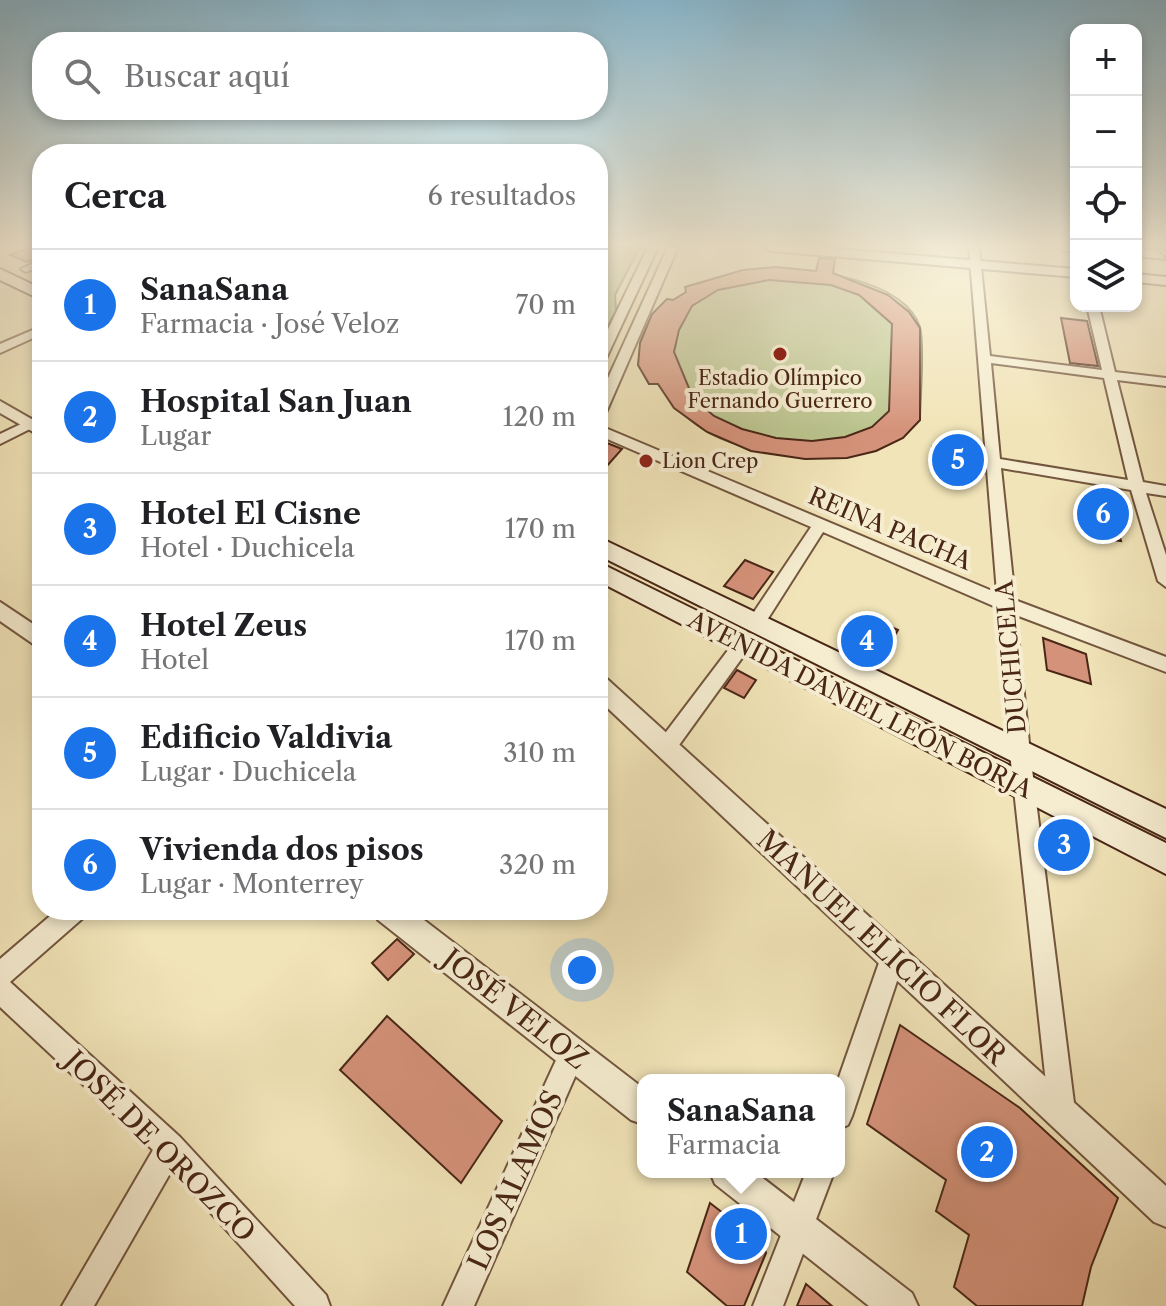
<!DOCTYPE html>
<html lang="es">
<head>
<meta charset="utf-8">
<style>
	body { margin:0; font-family:"Libre Caslon Text",serif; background:#f2f2f2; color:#202124 }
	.controls { position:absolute; right:24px; top:24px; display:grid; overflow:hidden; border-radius:16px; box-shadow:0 4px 12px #0003 }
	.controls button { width:72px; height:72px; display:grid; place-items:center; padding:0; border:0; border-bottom:2px solid #e0e0e0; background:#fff; color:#202124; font:40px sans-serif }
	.you { position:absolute; left:582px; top:970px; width:28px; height:28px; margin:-20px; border:6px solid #fff; border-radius:50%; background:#1a73e8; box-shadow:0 0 0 12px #1a73e833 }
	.badge { display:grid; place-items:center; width:52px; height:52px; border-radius:50%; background:#1a73e8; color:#fff; font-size:26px; font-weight:700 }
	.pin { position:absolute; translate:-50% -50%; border:4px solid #fff; box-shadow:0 2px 8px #0006 }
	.popup { position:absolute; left:637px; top:1074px; width:208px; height:104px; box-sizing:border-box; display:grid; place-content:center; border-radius:16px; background:#fff; filter:drop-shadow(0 2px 6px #0005); font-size:26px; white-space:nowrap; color:#757577 }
	.popup b { font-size:30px; color:#202124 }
	.popup::after { content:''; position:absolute; left:50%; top:100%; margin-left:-16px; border:16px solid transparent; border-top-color:#fff }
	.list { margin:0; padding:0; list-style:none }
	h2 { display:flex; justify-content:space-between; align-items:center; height:104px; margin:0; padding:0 32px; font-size:34px }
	h2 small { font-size:26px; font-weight:400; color:#757577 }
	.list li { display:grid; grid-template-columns:52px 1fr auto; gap:24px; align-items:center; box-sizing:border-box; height:112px; padding:0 32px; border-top:2px solid #e0e0e0 }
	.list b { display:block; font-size:30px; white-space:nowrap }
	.list p { margin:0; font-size:26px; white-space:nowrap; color:#757577 }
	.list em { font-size:26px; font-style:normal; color:#757577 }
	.icon { flex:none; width:44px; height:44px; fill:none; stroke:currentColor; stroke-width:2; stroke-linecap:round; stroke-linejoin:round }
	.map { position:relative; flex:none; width:1166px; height:1306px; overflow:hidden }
	.search { position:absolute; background:#fff; box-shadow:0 4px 12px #0003; left:32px; top:32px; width:576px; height:88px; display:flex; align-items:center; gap:20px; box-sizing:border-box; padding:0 28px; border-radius:32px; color:#757577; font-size:30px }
	.panel { position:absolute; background:#fff; box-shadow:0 4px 12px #0003; left:32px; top:144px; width:576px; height:776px; border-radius:32px }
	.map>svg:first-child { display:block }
	.green { fill:#bbc48e; stroke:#827552; stroke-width:2 }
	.building { fill:#d5927a; stroke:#492616; stroke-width:2; fill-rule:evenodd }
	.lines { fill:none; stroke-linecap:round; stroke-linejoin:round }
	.minor-casing { stroke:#73563e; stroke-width:4 }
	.tertiary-casing { stroke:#73563e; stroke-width:4 }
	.secondary-casing { stroke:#492616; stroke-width:4 }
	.minor { fill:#f6edd1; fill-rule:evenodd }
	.tertiary { fill:#f6edd1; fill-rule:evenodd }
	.secondary { fill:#f6edd1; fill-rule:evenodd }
	.rail-casing { stroke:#492616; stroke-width:5 }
	.rail { stroke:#f6edd1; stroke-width:3; stroke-dasharray:10; stroke-linecap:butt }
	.poi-dot { fill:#8f2418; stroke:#f6edd1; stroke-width:3 }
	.labels { text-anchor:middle; stroke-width:8; stroke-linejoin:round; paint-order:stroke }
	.far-poi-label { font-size:20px; fill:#492616; stroke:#f6edd1 }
	.street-label { font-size:24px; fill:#492616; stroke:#f6edd1 }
	.near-street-label { font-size:28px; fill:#492616; stroke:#f6edd1 }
</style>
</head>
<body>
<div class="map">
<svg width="1166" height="1306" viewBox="0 0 1166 1306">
	<rect width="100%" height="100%" fill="#f1e4b8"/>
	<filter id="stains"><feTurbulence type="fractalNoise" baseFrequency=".0025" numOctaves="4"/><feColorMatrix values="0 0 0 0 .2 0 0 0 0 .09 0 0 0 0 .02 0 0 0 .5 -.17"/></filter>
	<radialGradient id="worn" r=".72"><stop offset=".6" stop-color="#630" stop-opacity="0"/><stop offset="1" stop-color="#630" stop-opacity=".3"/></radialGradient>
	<path class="green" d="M598,247h50l-9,2 -24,46 1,16 -18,33z
		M766,268c42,0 138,10 154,59 5,18 0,72 0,93 -37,38 -68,38 -119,34 -63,-4 -106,-15 -143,-70h-9c-19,-33 -7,-59 18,-85l7,1 26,-17z"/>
	<path class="building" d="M31,247h11v9l-15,6 -17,-7z
		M819,258l16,1 -2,14 55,22 21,17 11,16v92l-17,18 -27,13 -29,7 -42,1 -54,-8 -44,-19 -33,-24 -16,-24h-9l-11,-19 2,-22 12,-29 15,-15 6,1 13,-8 -1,-5 58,-17 33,-3 40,4zM769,280l62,5 28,10 33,29 -3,87 -17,16 -27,10 -33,4 -36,-3 -34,-9 -28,-13 -21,-18 -19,-46 5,-22 13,-24 26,-16z
		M1061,318l26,3 11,45 -28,-3z
		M607,443l15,6 -24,27v-23z
		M932,447l51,8 1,18 -52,-9z
		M1089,501l22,3 10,37 -23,-3z
		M745,560l28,12 -20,27 -29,-13z
		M860,613l38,17 -21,37 -38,-18z
		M1043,638l43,16 5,30 -44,-14z
		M737,670l19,10 -12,18 -20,-10z
		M397,939l17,15 -26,26 -16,-17z
		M387,1016l115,105 -41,62 -121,-113z
		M900,1025l120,83 98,90 -27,69 -9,39h-105l-23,-19 15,-52 -33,-24 10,-31 -79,-56z
		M710,1203l53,41 3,9 -22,53h-17l-40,-34z
		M806,1284l26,22h-35z"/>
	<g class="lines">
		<g class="minor-casing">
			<path id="minor" d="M648,247h10l-54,116 -6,4v-17z
				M668,247h10l-73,168 -7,4v-19z
				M969,247h10l11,109 112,14 -15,-64h12l16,66 51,6v8l-49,-6 26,102 23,4v10l-20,-3 20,62v32l-8,-6 -27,-91 -130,-22 14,132 151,57v15l-150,-57 14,138 45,358 -4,9 -9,4 -9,-4 -4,-9 -39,-358 -12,-145 -175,-76 -61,96h-12l-3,-5 3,-5 61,-91 -213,-92v-9l5,1 394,166zM991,363l113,15 24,102 -128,-21z
				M42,259v7l-16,6 -5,-3z
				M42,326v8l-42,19v-9z
				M42,414v9l-42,21v-10z
				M741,639l6,2 3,5 -3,5 -73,101 -7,3 -7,-3 -3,-6 3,-6 75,-99z
				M57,910h29l-3,8 -73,64 170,155 146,158 4,11h-35l-123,-136 -78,136h-32l91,-156 -153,-143v-48z
				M893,945l8,4 4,8 -53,159 -4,9 -9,4 -1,-49 43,-123 4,-8z
				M572,1041l9,4 4,9 -111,252h-31l120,-261z
				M806,1172h28l-51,134h-30z"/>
		</g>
		<g class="tertiary-casing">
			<path id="tertiary" d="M765,247h49l262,22v8l-305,-26z
				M1060,247h16v5l-14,-2z
				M1136,248l30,3v8l-30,-3z
				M1136,274l30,3v8l-30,-3z
				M0,401l42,24v12l-42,-24z
				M0,602l42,28v20l-42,-29z
				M598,676l8,2 560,508v41l-12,-5 -556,-523z
				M374,910h37l232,178v36l-12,-4 -253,-200z
				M710,1172h45l157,121 6,13h-49l-154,-122z"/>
		</g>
		<g class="secondary-casing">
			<path id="secondary" d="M0,269l42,20v11l-42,-20z
				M598,537l568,272v29l-568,-283z
				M598,562l568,281v31l-568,-293z"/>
		</g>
		<use href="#minor" class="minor"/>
		<use href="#tertiary" class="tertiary"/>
		<use href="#secondary" class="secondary"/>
		<g class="rail-casing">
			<path id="rail" d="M1159,247l7,9"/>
		</g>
		<use href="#rail" class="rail"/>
	</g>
	<linearGradient id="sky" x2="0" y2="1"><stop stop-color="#89b8cf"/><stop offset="0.57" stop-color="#f9f3df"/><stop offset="1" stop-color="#f9f3df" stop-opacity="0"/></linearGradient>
	<rect width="1166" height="430" fill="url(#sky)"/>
	<g class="poi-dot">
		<circle cx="780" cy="354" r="8"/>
		<circle cx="646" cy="461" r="8"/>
	</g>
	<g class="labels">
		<g class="far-poi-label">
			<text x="780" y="385">Estadio Olímpico<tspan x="780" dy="23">Fernando Guerrero</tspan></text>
			<text x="662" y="468" text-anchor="start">Lion Crep</text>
		</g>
		<g class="street-label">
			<text transform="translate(890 529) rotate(23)" y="8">REINA PACHA</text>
			<text transform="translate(1011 657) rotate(-95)" y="8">DUCHICELA</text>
			<text transform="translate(860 705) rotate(27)" y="8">AVENIDA DANIEL LEÓN BORJA</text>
		</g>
		<g class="near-street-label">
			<text transform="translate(882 947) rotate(43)" y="10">MANUEL ELICIO FLOR</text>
			<text transform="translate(515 1009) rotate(38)" y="10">JOSÉ VELOZ</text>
			<text transform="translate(160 1146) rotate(45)" y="10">JOSÉ DE OROZCO</text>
			<text transform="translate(515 1180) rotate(-66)" y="10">LOS ALAMOS</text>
		</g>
	</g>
	<rect width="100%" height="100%" filter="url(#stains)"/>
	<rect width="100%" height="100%" fill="url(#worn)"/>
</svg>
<div class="controls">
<button>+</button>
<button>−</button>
<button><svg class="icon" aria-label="locate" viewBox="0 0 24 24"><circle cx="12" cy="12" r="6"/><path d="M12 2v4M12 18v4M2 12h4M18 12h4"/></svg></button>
<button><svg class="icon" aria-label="layers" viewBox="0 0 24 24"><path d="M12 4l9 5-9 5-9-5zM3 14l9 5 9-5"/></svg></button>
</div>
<div class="you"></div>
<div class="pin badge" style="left:741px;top:1234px">1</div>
<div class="popup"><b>SanaSana</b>Farmacia</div>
<div class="pin badge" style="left:987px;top:1152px">2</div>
<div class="pin badge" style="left:1064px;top:845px">3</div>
<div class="pin badge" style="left:867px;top:641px">4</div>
<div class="pin badge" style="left:958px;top:460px">5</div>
<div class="pin badge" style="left:1103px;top:514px">6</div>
<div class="search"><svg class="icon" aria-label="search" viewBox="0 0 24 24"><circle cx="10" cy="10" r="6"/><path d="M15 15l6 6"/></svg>Buscar aquí</div>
<section class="panel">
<h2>Cerca<small>6 resultados</small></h2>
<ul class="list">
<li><span class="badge">1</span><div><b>SanaSana</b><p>Farmacia · José Veloz</p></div><em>70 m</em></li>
<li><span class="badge">2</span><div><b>Hospital San Juan</b><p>Lugar</p></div><em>120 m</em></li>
<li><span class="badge">3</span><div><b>Hotel El Cisne</b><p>Hotel · Duchicela</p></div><em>170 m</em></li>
<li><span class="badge">4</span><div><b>Hotel Zeus</b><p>Hotel</p></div><em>170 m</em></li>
<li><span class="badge">5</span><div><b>Edificio Valdivia</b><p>Lugar · Duchicela</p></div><em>310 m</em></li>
<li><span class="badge">6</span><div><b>Vivienda dos pisos</b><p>Lugar · Monterrey</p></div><em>320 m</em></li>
</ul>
</section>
</div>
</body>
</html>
